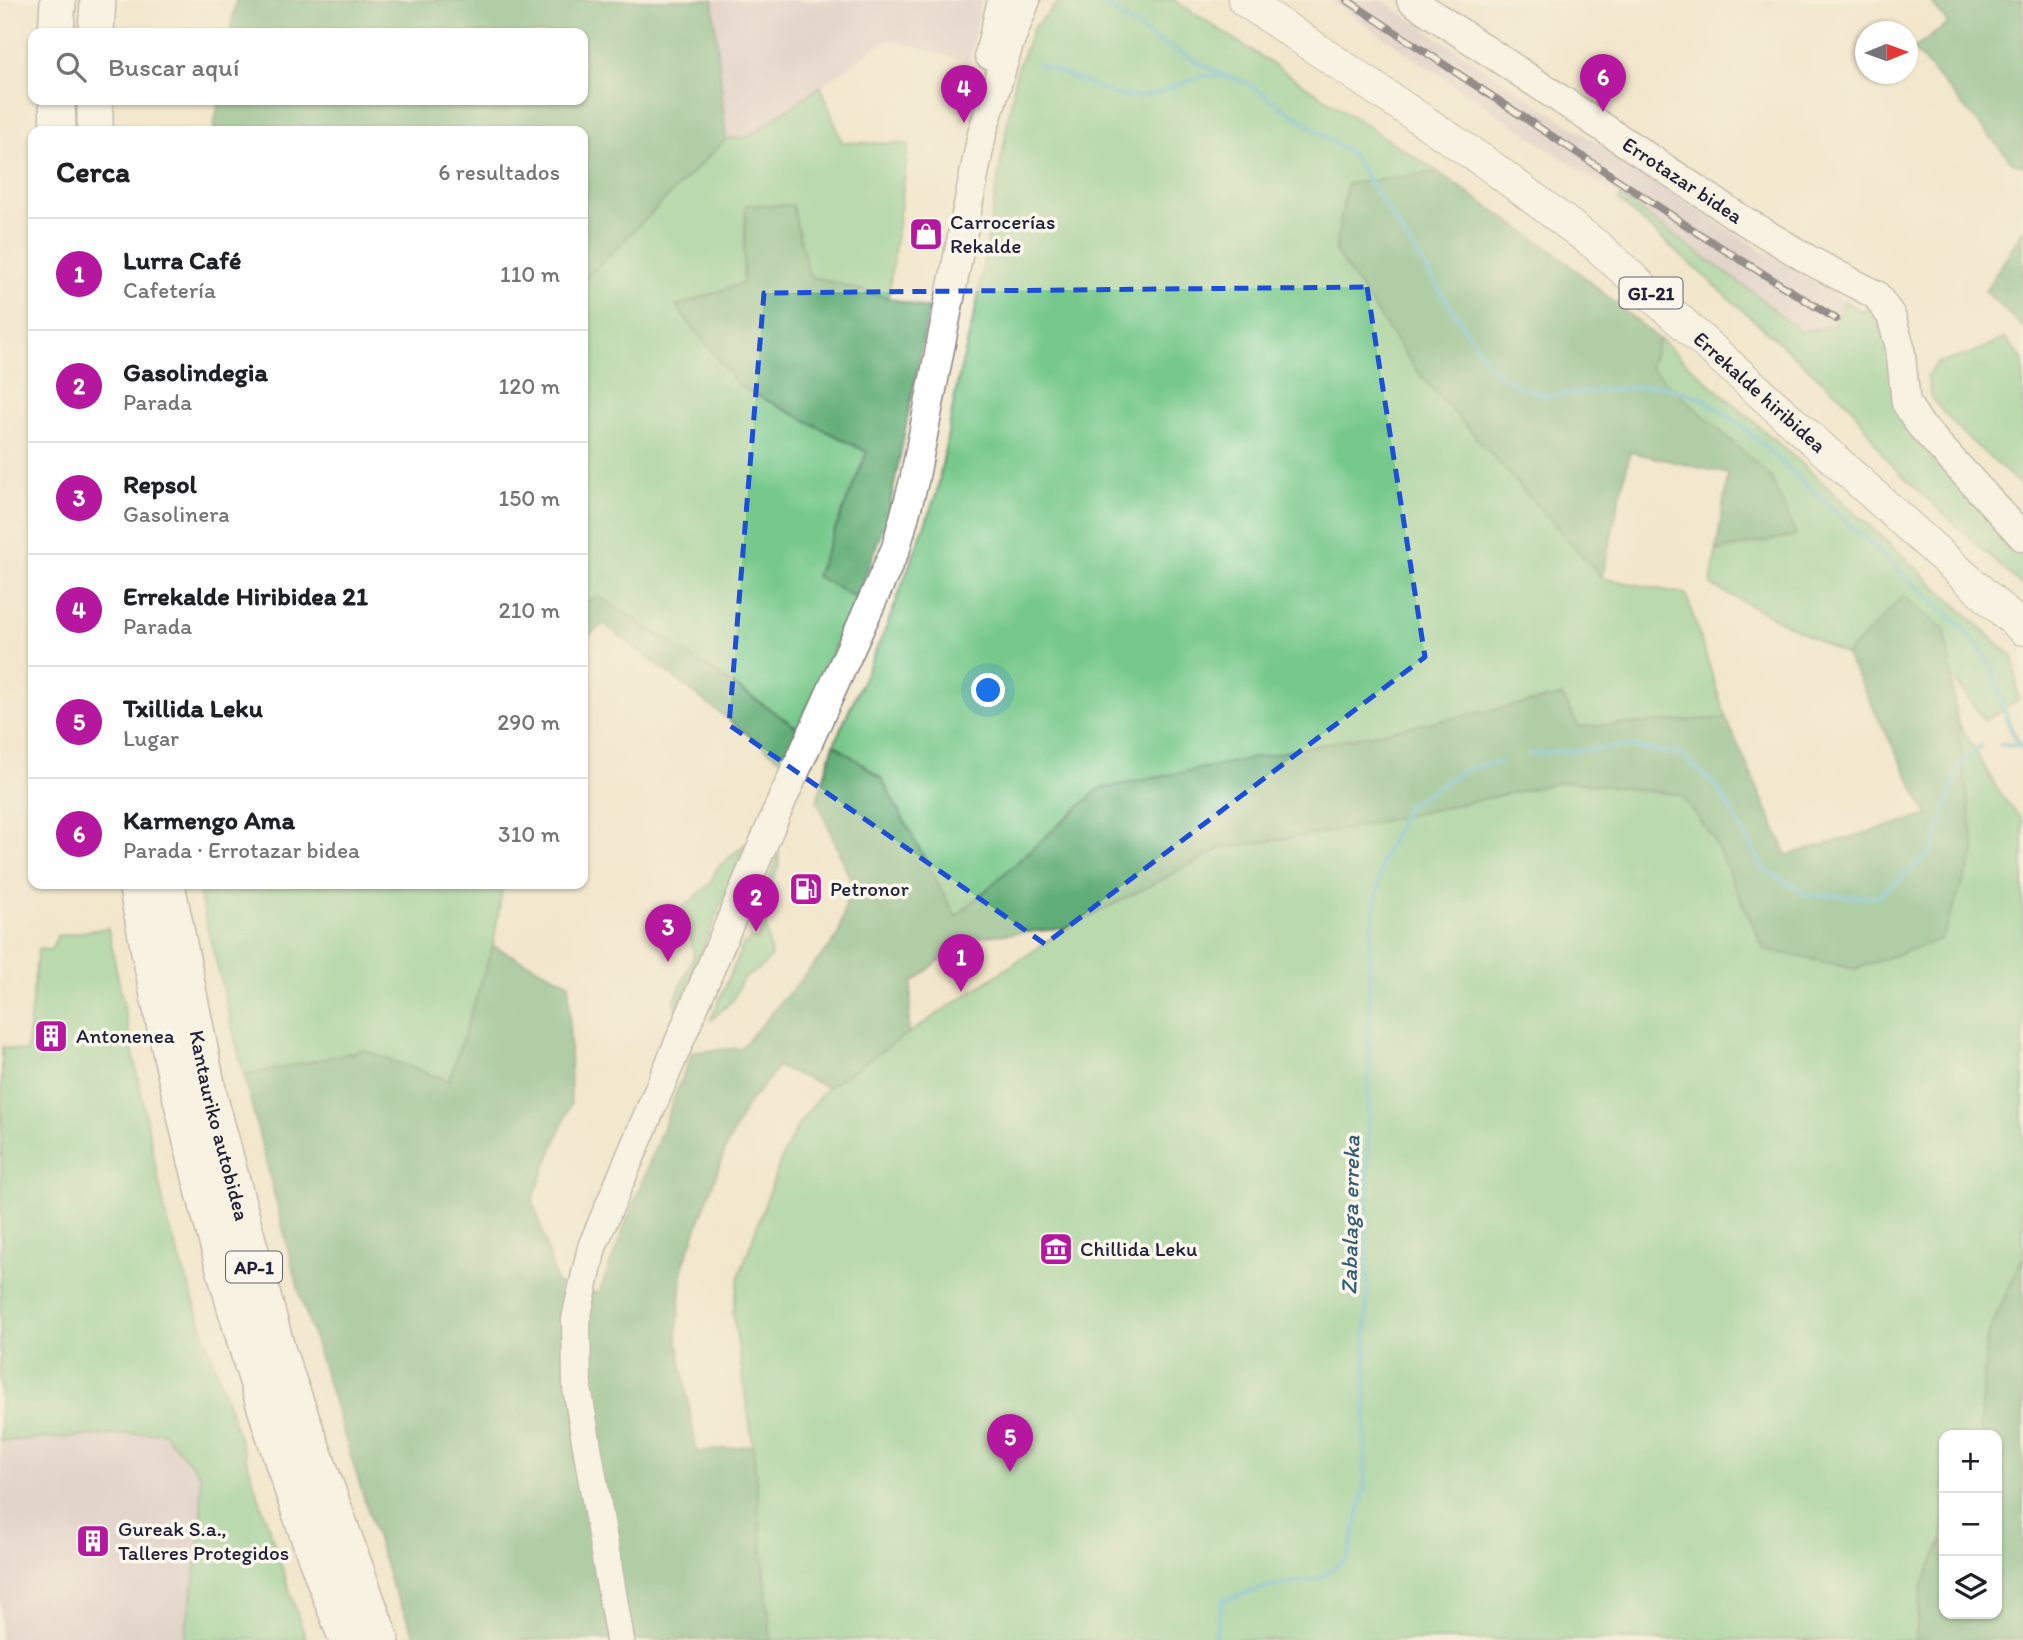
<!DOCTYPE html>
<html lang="es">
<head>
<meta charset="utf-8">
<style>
	body { margin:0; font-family:Itim,sans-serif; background:#f2f2f2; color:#202124 }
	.controls { position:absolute; right:21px; bottom:21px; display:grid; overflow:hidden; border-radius:14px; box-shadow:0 2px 5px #0004 }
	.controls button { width:63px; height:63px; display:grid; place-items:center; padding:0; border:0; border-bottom:2px solid #e0e0e0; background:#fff; color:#202124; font:35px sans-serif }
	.compass { position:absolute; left:1855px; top:21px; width:63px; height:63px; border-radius:50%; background:#fff; box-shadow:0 2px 5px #0004; rotate:89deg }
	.you { position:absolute; left:989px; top:691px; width:24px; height:24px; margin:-18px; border:5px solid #fff; border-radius:50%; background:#1a73e8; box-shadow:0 0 0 10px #1a73e833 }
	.badge { display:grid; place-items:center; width:46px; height:46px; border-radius:50%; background:#b5179e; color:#fff; font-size:23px; font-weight:700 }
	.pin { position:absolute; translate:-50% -58px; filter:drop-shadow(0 2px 4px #0008) }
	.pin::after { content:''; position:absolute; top:37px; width:24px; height:21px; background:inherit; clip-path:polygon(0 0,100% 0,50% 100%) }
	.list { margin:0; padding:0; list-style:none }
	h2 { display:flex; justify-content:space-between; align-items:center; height:91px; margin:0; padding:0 28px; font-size:30px }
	h2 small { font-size:23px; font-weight:400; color:#757577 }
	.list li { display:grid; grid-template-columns:46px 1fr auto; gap:21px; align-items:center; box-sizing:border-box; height:112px; padding:0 28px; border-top:2px solid #e0e0e0 }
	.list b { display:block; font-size:26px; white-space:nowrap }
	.list p { margin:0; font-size:23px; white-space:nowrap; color:#757577 }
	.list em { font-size:23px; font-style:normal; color:#757577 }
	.icon { flex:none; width:38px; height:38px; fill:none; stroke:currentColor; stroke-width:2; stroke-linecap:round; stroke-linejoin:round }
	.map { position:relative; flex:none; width:2023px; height:1640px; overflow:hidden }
	.search { position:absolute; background:#fff; box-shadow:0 2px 5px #0004; left:28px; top:28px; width:560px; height:77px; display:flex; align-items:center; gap:18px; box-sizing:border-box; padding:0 24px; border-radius:14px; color:#757577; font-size:26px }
	.panel { position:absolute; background:#fff; box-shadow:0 2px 5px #0004; left:28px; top:126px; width:560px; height:763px; border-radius:14px }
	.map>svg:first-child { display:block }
	.industrial { fill:#d1bdcb }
	.green { fill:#77c98b; stroke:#4c7663; stroke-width:2 }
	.forest { fill:#61ad77; stroke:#426859; stroke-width:2 }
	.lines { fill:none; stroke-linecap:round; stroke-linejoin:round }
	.stream { stroke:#4fb6cd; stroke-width:5 }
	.secondary-casing { stroke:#8a8484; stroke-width:31 }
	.primary-casing { stroke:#8a8484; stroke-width:34 }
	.highway-casing { stroke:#8a8484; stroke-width:38 }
	.secondary { stroke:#fff; stroke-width:28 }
	.primary { stroke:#fff; stroke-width:32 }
	.highway { stroke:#fff; stroke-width:35 }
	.rail-casing { stroke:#22223b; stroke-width:8 }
	.rail { stroke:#fbf7ec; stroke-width:5; stroke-dasharray:16; stroke-linecap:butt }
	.marked { fill:none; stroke:#1d4ed8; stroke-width:5; stroke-dasharray:14 9; stroke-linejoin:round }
	.labels { text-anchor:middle; stroke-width:7; stroke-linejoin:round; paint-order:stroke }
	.shield { fill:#fbf7ec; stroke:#636270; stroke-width:2 }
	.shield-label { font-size:19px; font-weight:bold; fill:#22223b }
	.street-label { font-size:21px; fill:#22223b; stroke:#fbf7ec }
	.poi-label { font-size:21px; fill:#22223b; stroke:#fbf7ec; text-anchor:start }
	.water-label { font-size:23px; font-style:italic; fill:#345d75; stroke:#fbf7ec }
</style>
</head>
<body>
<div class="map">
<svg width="2023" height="1640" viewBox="0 0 2023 1640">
	<rect width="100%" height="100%" fill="#fbf7ec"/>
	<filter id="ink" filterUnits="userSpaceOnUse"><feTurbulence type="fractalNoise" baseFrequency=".0143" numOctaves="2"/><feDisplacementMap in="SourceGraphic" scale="14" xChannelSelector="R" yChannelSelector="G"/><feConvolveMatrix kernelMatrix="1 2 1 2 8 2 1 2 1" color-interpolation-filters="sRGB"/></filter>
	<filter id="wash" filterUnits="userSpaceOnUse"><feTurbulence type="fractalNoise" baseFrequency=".00686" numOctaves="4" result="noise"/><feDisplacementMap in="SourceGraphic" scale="28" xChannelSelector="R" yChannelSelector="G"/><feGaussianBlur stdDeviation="1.57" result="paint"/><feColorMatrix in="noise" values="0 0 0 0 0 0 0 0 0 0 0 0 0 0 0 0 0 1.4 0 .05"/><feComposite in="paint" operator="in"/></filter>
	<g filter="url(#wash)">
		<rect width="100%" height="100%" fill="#f2e7cc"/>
		<path class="industrial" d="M713,0h268l-12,62 -81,-23 -140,98 -22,2z
			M1329,0h52l340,225 123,76 -11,25 -33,7 -46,-40 -87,-64z
			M163,1432l37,42 2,58 -18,108h-184v-199z"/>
		<path class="green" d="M1066,0h108l264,172 -91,12 255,394 84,16 40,124 -148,9 -479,62 -143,128 -75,-139 -47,-34 52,-116 51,-136 21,-112 18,-72 40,-235 17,-45 24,-24z
			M821,86l21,56 67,2 -21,154 -79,-22 -17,-71h-46l-7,181 129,66 -52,123 41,23 -59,130 -197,-131 -18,5v-321l143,-142 22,-2z
			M1621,197l133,96 46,39 33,-6 11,-25 20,11 4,-6 15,14 11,68 129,156v43l-134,-124 -39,-58 -232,-205z
			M2005,338l18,22v127l-61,-54 -31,-35 -4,-22 10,-13 31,-8z
			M1659,339l141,123 214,196 4,42 -33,21 -34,-46 -6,-45 -42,-34 -57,59 -135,-70 5,-34 79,-16 -145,-168z
			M1957,720l45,77 21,24v436l-36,80 -7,98h-36v103l-22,48 -7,54h-1144l-18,-195 -20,-133 6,-35 41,-115 18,-37 29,-38 241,-159 154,-80 110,-16 234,-51 115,14 32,43 51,111 92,20 85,-31 34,-87z
			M746,843l-68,166 -2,1 -1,-10 19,-45 -11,-48 27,-23 7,-16z
			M779,852v14l-17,39 9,51 -7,9 -22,15 -9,20 -23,21 34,-78 3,1 3,-6 7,2 5,-14 -6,-2v-13z
			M197,884h306l-10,62 -44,135 -86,-31 -119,26z
			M108,928l58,289 140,423h-122l18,-108 -2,-58 -37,-42 -163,9 2,-394 24,5 12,-103 13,1 6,-14z"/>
		<path class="forest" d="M236,0h477l13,139 -143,142v-150h-370l6,-31h364v-67h-353z
			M1930,0h93v166l-11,-4 -99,-113 35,-25z
			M1438,172l115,79 106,88 -9,28 121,110 25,58 -80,16 12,-77 -98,-22 -28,126 -186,-208 -81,-119 12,-67z
			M746,205h46l17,71 120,33 -40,202 -32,87 -41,-22 51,-124 -128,-66 -63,-80 67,-23z
			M2023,230v98l-38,-37z
			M1903,596l42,34 30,221 -34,88 -86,30 -91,-20 -51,-111 -32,-43 -115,-14 -234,51 -110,16 -154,80 -101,10 -55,45 -4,51 -81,53 -49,-20 -33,41 -19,40 -43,118 -6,70 20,116 56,-7 18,195h-354l-26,-56 -91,-289 -56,-219 119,-26 86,31 44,-135 76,37 2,120 -38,96 24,85 42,9 93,-241 49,-4 97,-111 13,-56 -34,-81 17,-56 47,34 75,139 143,-128 463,-93 17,31 147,-9 61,137 141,-40 -82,-160z
			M601,597l197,131 -16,33 -178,-137 -21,15v-37z
			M2023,1257v383h-108l7,-54 22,-48v76h53v-179h-17l7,-98z"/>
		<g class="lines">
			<path class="stream" d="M1098,0l55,38 68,36
				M1039,64l77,31 21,2 23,-5 41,-16h23l22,6 106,73 138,212 26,18 32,11 111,-11 42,12 41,29 214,196c13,14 30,30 37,49 8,25 13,57 30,78
				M2001,745h19
				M1530,754l99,-8 53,9 37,34 45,80 44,26 69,2 54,-45 28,-85 21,-21
				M1214,1640l9,-40 49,-14 46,-7 30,-21 17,-71 5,-548 12,-79 25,-54 59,-37 32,-7"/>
		</g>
	</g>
	<g filter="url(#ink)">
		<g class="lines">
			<g class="secondary-casing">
				<g id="secondary">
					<path id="s1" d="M1411,0l327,217 73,44 65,34 15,21 9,31 6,56 14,22 103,112"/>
					<path d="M989,55l13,-55"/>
					<path d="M620,1640l-43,-252 -1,-69 16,-72 186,-438 118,-261 18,-67 68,-347 27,-90 17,-44"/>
				</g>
			</g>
			<g class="primary-casing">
				<g id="primary">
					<path id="s2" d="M1244,0l245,165 107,80 427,384"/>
				</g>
			</g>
			<g class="highway-casing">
				<g id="highway">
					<path d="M56,33l2,-33"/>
					<path d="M96,33l2,-33"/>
					<path d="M57,100l1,31"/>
					<path d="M95,131v-31"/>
					<path d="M136,884c48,258 115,511 211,756"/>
					<path id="s3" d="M167,884l43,215 68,253 103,288"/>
				</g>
			</g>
			<use href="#secondary" class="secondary"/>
			<use href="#primary" class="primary"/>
			<use href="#highway" class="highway"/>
			<g class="rail-casing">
				<path id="rail" d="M1347,0l357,237 132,82"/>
			</g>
			<use href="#rail" class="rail"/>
		</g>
	</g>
	<path d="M0 0H2023V1640H0ZM1367,287l58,370 -380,287 -316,-219 35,-432z" fill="#f2e7cc" fill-opacity=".55" fill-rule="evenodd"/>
	<path class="marked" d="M1367,287l58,370 -380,287 -316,-219 35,-432z"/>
	<defs>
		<g id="shop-square" transform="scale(1.75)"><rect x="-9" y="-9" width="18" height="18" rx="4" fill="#b5179e" stroke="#fbf7ec"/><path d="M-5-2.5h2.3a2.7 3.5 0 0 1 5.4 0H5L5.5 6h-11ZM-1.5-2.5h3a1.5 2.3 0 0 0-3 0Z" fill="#fff"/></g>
		<g id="fuel-square" transform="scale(1.75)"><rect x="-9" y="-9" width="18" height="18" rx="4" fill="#b5179e" stroke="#fbf7ec"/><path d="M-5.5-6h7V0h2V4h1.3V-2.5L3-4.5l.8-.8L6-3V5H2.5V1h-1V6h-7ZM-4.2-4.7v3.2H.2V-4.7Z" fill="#fff"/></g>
		<g id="building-square" transform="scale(1.75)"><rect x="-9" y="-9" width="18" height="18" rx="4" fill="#b5179e" stroke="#fbf7ec"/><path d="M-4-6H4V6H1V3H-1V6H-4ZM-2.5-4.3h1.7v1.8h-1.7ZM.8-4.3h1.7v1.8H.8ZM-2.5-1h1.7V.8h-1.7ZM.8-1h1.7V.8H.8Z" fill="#fff"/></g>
		<g id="museum-square" transform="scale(1.75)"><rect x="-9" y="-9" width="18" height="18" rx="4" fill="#b5179e" stroke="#fbf7ec"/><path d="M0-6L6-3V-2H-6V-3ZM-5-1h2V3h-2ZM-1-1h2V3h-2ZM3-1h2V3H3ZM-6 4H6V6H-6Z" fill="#fff"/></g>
	</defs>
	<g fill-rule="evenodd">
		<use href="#shop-square" x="926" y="234"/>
		<use href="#fuel-square" x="806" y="889"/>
		<use href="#building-square" x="51" y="1036"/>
		<use href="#museum-square" x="1056" y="1249"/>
		<use href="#building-square" x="93" y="1541"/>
	</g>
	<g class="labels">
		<g class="shield">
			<rect x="1619.5" y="277.5" width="63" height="31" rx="5"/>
			<rect x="226" y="1251.5" width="56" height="31" rx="5"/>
		</g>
		<g class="shield-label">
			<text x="1651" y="300">GI-21</text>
			<text x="254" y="1274">AP-1</text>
		</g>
		<g class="street-label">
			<text dy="7" stroke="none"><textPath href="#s1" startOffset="326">Errotazar bidea</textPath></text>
			<text dy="7" stroke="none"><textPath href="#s2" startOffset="649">Errekalde hiribidea</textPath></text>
			<text dy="7" stroke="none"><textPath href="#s3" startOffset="247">Kantauriko autobidea</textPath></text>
		</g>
		<g class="poi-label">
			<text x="950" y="229">Carrocerías<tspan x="950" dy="24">Rekalde</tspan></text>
			<text x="830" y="896">Petronor</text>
			<text x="76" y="1043">Antonenea</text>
			<text x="1080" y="1256">Chillida Leku</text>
			<text x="118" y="1536">Gureak S.a.,<tspan x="118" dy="24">Talleres Protegidos</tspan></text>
		</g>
		<g class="water-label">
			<text transform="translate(1350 1215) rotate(-89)" y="8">Zabalaga erreka</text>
		</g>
	</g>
</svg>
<div class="controls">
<button>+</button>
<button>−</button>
<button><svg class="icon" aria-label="layers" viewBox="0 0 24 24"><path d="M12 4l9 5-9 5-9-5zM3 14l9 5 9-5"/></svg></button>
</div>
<svg class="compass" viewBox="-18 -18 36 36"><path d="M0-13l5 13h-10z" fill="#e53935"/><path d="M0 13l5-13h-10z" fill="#757577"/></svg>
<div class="you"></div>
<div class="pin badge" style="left:961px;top:992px">1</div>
<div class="pin badge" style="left:756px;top:932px">2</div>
<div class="pin badge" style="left:668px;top:962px">3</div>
<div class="pin badge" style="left:964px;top:123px">4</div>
<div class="pin badge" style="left:1010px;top:1472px">5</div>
<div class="pin badge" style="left:1603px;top:112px">6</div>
<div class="search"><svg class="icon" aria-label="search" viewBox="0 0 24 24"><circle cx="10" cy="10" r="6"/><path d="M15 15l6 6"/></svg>Buscar aquí</div>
<section class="panel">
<h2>Cerca<small>6 resultados</small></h2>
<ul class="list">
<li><span class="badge">1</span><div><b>Lurra Café</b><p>Cafetería</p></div><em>110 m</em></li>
<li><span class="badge">2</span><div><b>Gasolindegia</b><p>Parada</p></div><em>120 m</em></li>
<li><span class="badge">3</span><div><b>Repsol</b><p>Gasolinera</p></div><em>150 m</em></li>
<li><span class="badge">4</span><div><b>Errekalde Hiribidea 21</b><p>Parada</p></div><em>210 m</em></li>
<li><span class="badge">5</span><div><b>Txillida Leku</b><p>Lugar</p></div><em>290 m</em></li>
<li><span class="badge">6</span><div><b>Karmengo Ama</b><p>Parada · Errotazar bidea</p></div><em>310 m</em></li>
</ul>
</section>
</div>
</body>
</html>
